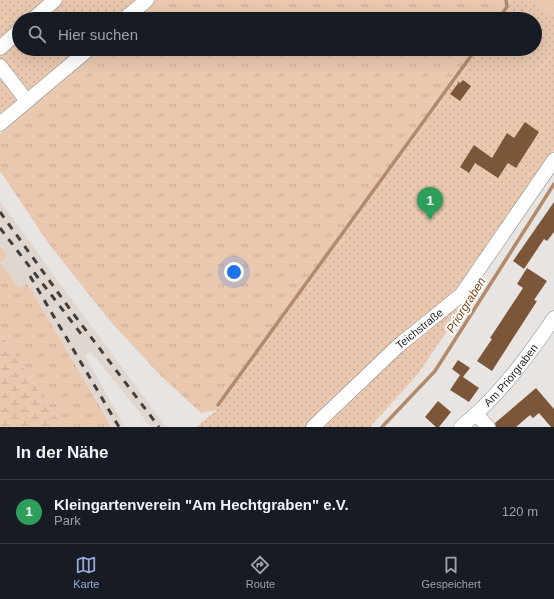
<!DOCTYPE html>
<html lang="de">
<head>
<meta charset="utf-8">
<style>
	body { margin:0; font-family:Arial,sans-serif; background:#20242c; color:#f1f3f6 }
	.you { position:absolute; left:234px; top:272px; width:14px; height:14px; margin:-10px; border:3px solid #fff; border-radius:50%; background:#1a73e8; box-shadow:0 0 0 6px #1a73e833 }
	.badge { display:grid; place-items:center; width:26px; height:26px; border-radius:50%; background:#9aa7db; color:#fff; font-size:13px; font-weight:700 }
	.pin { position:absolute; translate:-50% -33px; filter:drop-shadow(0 1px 2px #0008) }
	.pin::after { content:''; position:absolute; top:21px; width:14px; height:12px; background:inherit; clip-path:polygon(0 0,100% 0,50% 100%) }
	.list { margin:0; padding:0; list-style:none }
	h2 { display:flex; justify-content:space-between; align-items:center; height:52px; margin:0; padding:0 16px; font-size:17px }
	h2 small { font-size:13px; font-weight:400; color:#9ea1a6 }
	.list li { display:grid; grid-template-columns:26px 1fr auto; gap:12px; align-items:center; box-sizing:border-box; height:64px; padding:0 16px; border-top:1px solid #363941 }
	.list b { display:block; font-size:15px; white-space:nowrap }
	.list p { margin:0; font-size:13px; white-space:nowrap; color:#9ea1a6 }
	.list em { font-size:13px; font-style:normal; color:#9ea1a6 }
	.icon { flex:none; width:22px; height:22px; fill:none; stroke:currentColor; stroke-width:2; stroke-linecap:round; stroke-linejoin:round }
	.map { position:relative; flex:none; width:554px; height:427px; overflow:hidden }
	.search { position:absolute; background:#171b24; box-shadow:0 4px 16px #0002; left:12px; right:12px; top:12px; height:44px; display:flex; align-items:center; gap:10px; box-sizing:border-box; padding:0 14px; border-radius:22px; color:#9ea1a6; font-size:15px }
	.sheet { height:116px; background:#171b24 }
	nav { display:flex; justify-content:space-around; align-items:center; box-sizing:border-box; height:56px; border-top:1px solid #363941; background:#171b24; font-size:11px; color:#9ea1a6 }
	nav a { display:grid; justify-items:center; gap:2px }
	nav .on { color:#9aa7db }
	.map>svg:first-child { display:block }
	.built { fill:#e0d6d0 }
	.grass { fill:url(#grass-tufts) }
	.wetland { fill:url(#wetland-marsh) }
	.garden { fill:url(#garden-dots) }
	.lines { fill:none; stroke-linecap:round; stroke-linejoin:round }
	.stream { stroke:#b38a6c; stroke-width:3.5 }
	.building { fill:#7c5639 }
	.minor-casing { stroke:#898683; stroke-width:15 }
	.minor { stroke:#fff; stroke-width:14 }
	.rail { stroke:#413f3e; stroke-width:3; stroke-dasharray:7 7; stroke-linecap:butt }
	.labels { text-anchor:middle; stroke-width:4; stroke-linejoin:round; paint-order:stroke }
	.street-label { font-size:11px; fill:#272625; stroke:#fff }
	.water-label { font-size:12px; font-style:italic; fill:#7d4716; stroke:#fff }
</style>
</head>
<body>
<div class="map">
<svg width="554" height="427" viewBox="0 0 554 427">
	<defs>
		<pattern id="grass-tufts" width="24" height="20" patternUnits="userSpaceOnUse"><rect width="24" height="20" fill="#e9c8af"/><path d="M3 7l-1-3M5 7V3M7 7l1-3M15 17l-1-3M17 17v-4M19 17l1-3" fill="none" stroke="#c8ac96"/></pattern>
		<pattern id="wetland-marsh" width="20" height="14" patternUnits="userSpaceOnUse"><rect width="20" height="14" fill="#e9c8af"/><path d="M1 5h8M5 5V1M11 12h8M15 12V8" fill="none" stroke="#c8ac96"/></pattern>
		<pattern id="garden-dots" width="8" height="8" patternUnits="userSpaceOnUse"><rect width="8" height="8" fill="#e9c8af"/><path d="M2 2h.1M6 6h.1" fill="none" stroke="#c8ac96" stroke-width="1.8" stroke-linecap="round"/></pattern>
	</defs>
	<rect width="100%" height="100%" fill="#e8e4e2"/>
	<path class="built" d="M0,201l55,76 111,150h-15l-60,-75 -6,4 40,71h-12l-81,-136 -13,-3 -19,-25 7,-6 -7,-11z"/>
	<path class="grass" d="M156,0h352l1,8 -9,11h-366z
		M527,0h27v16z
		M98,49h381l-262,361 -16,3 -41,-38 -50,-54 -61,-77 -49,-73v-37z
		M0,246l7,11 -7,6 19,25 7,-5 6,8 80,136h-49l-63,-94z"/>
	<path class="wetland" d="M0,333l63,94h-63z"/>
	<path class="garden" d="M0,0h135l-22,19h-94v30h60l-79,69z
		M508,0h19l27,16v134l-97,141v25l-39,58 -48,53h-174l21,-17 262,-361h56v-30h-35l9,-11z"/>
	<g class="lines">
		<path class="stream" d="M498,19l9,-12 -1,-7
			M218,405l258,-356
			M382,427l53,-56 119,-187"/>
	</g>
	<path class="building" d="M463,80l8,6 -11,15 -10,-7 9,-12 1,1z
		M525,122l14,10 -23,36 -8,-5 -10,15 -23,-15 -6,10 -9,-6 14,-22 18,13 15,-25 7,5z
		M554,202v30l-7,9 -3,-2 -20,30 -11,-8z
		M527,268l20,13 -13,19 3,1 -45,70 -15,-10 15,-22 -2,-1 33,-50 -6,-4z
		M458,360l12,8 -7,9 16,11 -10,14 -19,-12 10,-15 -8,-6z
		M536,388l18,21v18h-3l-12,-14 -6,5 -3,-3 -14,12h-20l-1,-4z
		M438,401l13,11 -12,15h-3l-11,-10z"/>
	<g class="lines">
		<g class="minor-casing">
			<g id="minor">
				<path d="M33,19l22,-19"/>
				<path d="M124,19l23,-19"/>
				<path d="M0,48l19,-17"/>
				<path d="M0,66l27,35"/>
				<path d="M0,124l89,-75"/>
				<path d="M476,414l12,13"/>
				<path id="s1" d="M313,427l85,-81 63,-51 93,-135"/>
				<path id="s2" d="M461,427c37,-30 66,-69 93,-109"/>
			</g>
		</g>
		<use href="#minor" class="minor"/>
		<path class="rail" d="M0,212l72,100 87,115
			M0,228l85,111
			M30,276l89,151"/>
	</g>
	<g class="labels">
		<g class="street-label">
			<text dy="4" stroke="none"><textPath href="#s1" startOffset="145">Teichstraße</textPath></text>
			<text dy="4" stroke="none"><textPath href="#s2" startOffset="72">Am Priorgraben</textPath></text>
		</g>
		<g class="water-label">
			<text transform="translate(466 305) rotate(-58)" y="4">Priorgraben</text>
		</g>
	</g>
</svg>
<div class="you"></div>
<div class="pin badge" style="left:430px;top:220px;background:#2e9e5b">1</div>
<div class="search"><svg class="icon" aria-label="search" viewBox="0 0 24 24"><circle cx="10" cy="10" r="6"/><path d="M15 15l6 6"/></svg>Hier suchen</div>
</div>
<section class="sheet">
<h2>In der Nähe<small></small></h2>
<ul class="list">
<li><span class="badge" style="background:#2e9e5b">1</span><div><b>Kleingartenverein &quot;Am Hechtgraben&quot; e.V.</b><p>Park</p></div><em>120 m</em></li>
</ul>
</section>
<nav>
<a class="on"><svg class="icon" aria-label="map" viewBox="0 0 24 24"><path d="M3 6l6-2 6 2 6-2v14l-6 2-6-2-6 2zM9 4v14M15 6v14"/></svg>Karte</a>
<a><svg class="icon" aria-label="directions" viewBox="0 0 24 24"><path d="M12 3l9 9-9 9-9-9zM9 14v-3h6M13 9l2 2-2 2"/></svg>Route</a>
<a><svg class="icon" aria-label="saved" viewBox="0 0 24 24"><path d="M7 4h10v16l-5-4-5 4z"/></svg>Gespeichert</a>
</nav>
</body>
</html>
